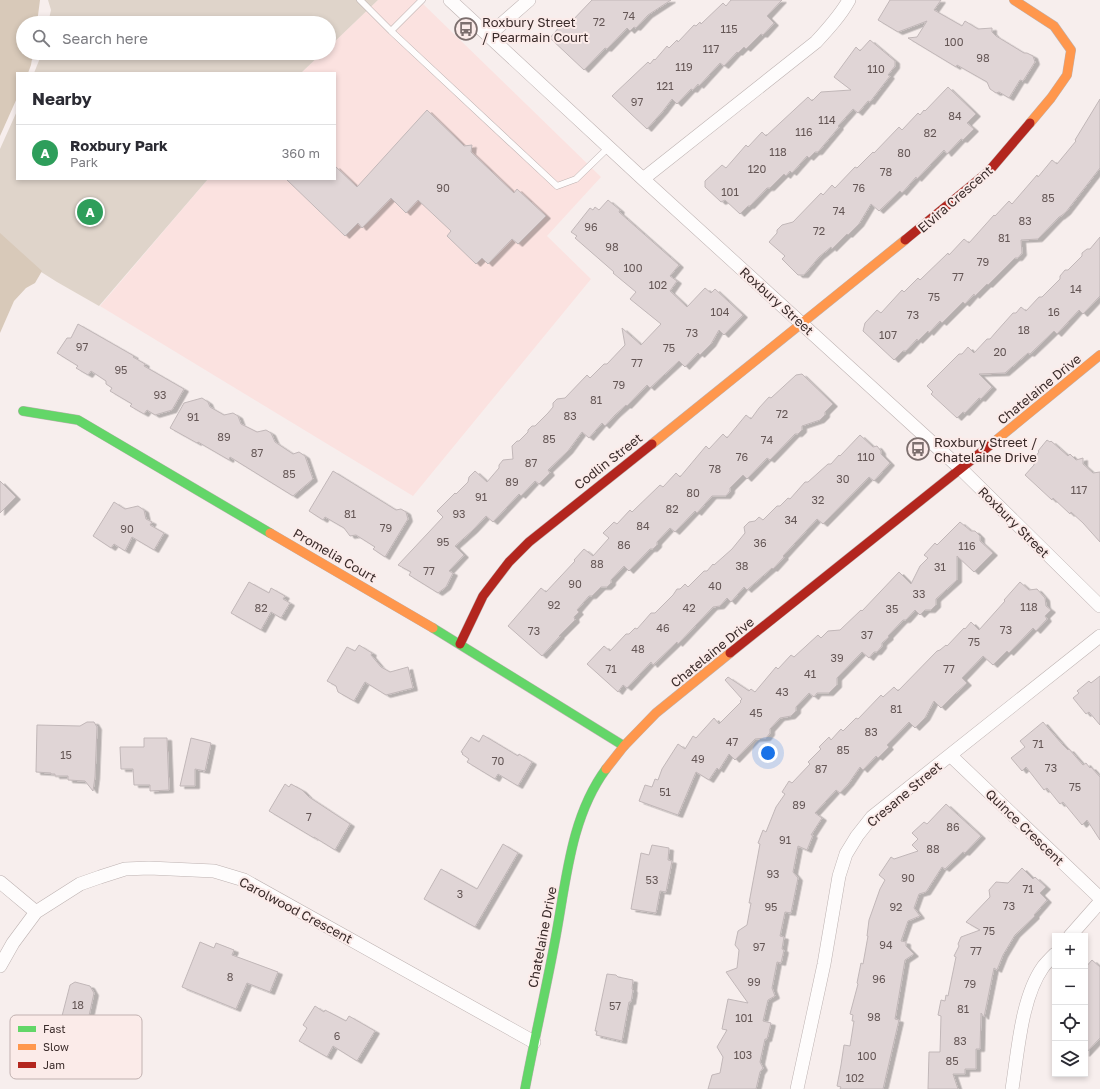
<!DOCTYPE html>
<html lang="en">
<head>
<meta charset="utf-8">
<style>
	body { margin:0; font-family:"Golos Text",sans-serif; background:#f2f2f3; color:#2b2b33 }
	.controls { position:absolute; right:12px; bottom:12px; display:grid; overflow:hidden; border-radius:0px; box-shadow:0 2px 6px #0003 }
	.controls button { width:36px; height:36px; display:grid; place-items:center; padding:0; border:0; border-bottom:1px solid #e1e1e2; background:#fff; color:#2b2b33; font:20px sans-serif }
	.you { position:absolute; left:768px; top:753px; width:14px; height:14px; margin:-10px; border:3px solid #fff; border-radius:50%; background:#1a73e8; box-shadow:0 0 0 6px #1a73e833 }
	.badge { display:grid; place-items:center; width:26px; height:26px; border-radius:50%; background:#7c6f6e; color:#fff; font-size:13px; font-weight:700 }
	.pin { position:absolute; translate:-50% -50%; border:2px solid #fff; box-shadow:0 1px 4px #0006 }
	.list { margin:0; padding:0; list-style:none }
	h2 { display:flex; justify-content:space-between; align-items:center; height:52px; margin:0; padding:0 16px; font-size:17px }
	h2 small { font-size:13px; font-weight:400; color:#7c7c81 }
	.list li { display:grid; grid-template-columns:26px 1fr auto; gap:12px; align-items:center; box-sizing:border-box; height:56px; padding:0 16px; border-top:1px solid #e1e1e2 }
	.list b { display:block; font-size:15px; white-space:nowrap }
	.list p { margin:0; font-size:13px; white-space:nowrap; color:#7c7c81 }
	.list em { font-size:13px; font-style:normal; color:#7c7c81 }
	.icon { flex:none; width:22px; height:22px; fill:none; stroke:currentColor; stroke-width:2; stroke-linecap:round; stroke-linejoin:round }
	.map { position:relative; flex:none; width:1100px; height:1089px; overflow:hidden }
	.search { position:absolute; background:#fff; box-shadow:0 2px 6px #0003; left:16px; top:16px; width:320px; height:44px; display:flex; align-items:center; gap:10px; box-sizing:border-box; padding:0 14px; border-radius:22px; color:#7c7c81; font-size:15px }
	.panel { position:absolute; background:#fff; box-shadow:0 2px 6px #0003; left:16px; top:72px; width:320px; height:108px; border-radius:0px }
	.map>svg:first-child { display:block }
	.built { fill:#fbe2e0 }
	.green { fill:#dfd4ca }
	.forest { fill:#d8c9b9 }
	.building { fill:#e0d5d6; stroke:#c1b7b8; filter:url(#shadow) }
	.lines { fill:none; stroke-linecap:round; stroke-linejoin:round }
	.lane-casing { stroke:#bdb2b1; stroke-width:7 }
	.street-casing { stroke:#bdb2b1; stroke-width:14 }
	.fast-casing { stroke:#bdb2b1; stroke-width:10 }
	.slow-casing { stroke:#bdb2b1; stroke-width:10 }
	.jam-casing { stroke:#bdb2b1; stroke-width:10 }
	.lane { stroke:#fefcfc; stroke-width:6 }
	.street { stroke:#fefcfc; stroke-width:13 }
	.fast { stroke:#63d668; stroke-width:9 }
	.slow { stroke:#ff974d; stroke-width:9 }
	.jam { stroke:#b3261e; stroke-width:9 }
	.labels { text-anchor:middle; stroke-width:4; stroke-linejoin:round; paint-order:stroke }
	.number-label { font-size:11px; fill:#645655 }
	.poi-label { font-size:13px; fill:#3a2b2a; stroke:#fbebe9; text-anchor:start }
	.street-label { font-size:13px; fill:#3a2b2a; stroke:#fbebe9 }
	.key { fill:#fbebe9; stroke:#c1b1b0; stroke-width:1 }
	.key-label { font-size:11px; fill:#3a2b2a }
</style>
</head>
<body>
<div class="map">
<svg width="1100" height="1089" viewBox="0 0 1100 1089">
	<defs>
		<filter id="shadow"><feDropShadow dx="4.5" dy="2.5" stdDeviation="0" flood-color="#0004"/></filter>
	</defs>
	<rect width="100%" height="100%" fill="#f7eeed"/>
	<path class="built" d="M378,0h41l182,177 -54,59 44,43 -178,217 -313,-190 108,-127h127v-106h-34l21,-20h7v-6z"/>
	<path class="green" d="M48,0h330l-49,47v-24h-281l3,-13z
		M42,53h280l-21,20h-267z
		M17,111v68h191l-109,127 -42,-24 -57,-36v-97z"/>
	<path class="forest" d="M0,0h40l-3,23h-14v30h10l-2,12 -3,8h-11v25l-17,38z
		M0,233l42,38 -7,12 -9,5 -12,13 -14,32z"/>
	<path class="building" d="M592,0h79l-23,15 -12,13 -2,-1 -4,4 -3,-3 -20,21 -2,-1 -21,22 -34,-32 16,-19 4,4z
		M731,0h51l-15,16 7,7 -11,12 -2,-1 -15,15 -2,-2 -6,6 -1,-1 -13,14 -4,-3 -21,23 -1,-2 -5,6 -2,-1 -14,15 -5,-5 -9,12 -16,18 -35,-33 36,-34 2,2 4,-5 1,1 12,-14 2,2 8,-8 1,2 16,-17 2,1 4,-4 1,2 22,-21 3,3z
		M890,0h51l-7,10 28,16 3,-5 13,8 14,-1v4l4,4 28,17h3l6,3 2,6 -12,19 -3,-1 -11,18 -10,-6 -3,1 -6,-4 -3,-7 -30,-17 -1,2 -48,-29 9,-1 10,-16 -29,11 -20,-12z
		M870,40l25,21v5l-7,9 2,1 -20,26 -2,-1 -10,12 -5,-4 -15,17 1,1 -21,25h-3l-6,6 -2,-2 -15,17 -2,-2 -4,5 -2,-2 -14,14h-3l-17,18h-2l-8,8 -15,-14 -4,2 -16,-15v-6l17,-16 4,3 20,-23 2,2 14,-15 4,4 42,-39 4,4 9,-9 30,-2 -17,-13 22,-30 4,4z
		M948,87l28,27 -9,9 7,6 -11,11 -2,-1 -14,15 -3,-4 -27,29 -1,-2 -14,16 -2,-2 -21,20 -8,-7 -12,20 -11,11 -1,-1 -15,15 -1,-2 -12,10 -15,18h-6l-16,-16 3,-3 -16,-14 8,-9v-3l5,-5 11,-3 28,-29 2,2 9,-10 3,3 20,-21 2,1 16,-16 1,1 25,-26 3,3 16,-17 2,2 4,-5 1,1z
		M1100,99v69l-34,44 -5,4 -2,1 -21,22 -17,1 1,13 -4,5h-3l-27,27 -1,-1 -12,12 -1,-2 -9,10 -2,-2 -21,21 -2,-2 -11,12 -1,-2 -10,10 -1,-2 -11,12h-3l-9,9 -31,-29 2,-8 12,-13 4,3 21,-23 2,2 14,-14 2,2 28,-27 1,2 15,-16 5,4 25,-28 1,1 14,-15 3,3 25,-29 1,2 14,-17 5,4 19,-23 -1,-1z
		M427,110l37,36 8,-1 -1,7 43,41 3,-4 29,27 -28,28 -6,-5 -24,25 -6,-6 -6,6 -29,-28 4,-5 -33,-31 -12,13 -15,-15 -29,30 -4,-5 -13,13 -59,-57h49v-13l22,21z
		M608,200l12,10 -1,2 60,53 -9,11 7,5 -7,10 17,16 18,-19 6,5 4,-4 28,26 -19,20 -5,-5 -8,14 -11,11 -2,-2 -13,14 -6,-6 -29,27 -3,-3 -20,21 -1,-1 -11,10 -10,11 -3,-3 -13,15 -7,-6 -14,19 -20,19 2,3 -11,11 -4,-3 -14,15 -2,-2 -26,28 -7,-6 -13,14 -18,16 9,9 -15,16 4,2 -7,14 -8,6 -29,-18 2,-3 -13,-7 45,-48 -6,-6 18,-18 1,1 12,-12 1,-5 6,-6 12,11 12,-14v-3l4,-5 10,-1 -1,-13 5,-5h2l9,-9v-2l4,-4h3l13,-13 5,-6v-4l4,-4 8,-1 22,-23 3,3 14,-14h3l18,-19 -3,-17 19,17 20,-21 -31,-25 6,-7 -23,-19 1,-1 -39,-34 2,-2 -6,-4 19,-24 3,2 2,-3 4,3z
		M1100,237v59l-17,18 -4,-4 -22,24 -3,-3 -24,23 -2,-1 -23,20 -26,1 13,13 -11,12 -2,-1 -14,15 -2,-1 -6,6 -26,-24 2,-2 -6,-6 32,-32h3l6,-7 6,6 13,-14h3l6,-7 17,-19h3l5,-6 5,4 13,-14h3l18,-18v-3l5,-6h3l14,-14v-3l5,-4h3z
		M78,324l56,32 -1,1 12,7 -1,2 40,23 -12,21 -17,5 -8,-5 -3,4 -14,-8 2,-2 -22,-13 2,-3 -6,-4v-3l-15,-10 -3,4 -12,-7 2,-2 -21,-13 10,-15h4z
		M802,374l31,30 -8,8v3l-5,5 -18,6v4l-4,4h-3l-25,26 -3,-2 -20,21 -4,-4 -13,13v3l-4,5h-14l-15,17 -2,-2 -20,21 -5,-4 -13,14v3l-4,4h-3l-21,22 -5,-5 -13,14v3l-4,4h-6l-9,9h-3l-12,14 2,2 -5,5 1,3 -16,16h1l-18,20 -34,-30 33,-38 5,4 29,-31 -1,-1 10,-11 9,7 16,-18 -6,-5 11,-11 3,2 13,-14 2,2 28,-27 3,2 13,-14 4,4 26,-31 3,3 14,-15 4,4 19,-23 5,4 8,-11 10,-11 2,1 25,-23z
		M202,398l6,4 2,5 14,8 9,-2 5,3 3,8 16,8 9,-2 5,3 4,9 18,12 6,-2 6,4 8,23 -20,17 -63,-39 -1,3 -31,-18 -1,1 -27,-15 14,-25z
		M860,435l13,12 4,-1 4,5v3l9,9 -16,18 -5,-4 -46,47 -6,-5 -34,37 1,1 -11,12 -1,-1 -25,22 -3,-3 -13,15 -4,-4 -7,8 -7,1 -35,37 -1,-2 -24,23 -2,-3 -24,26 -4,-3 -5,7 -31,-28 17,-18 6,5 16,-17h3l6,-6 2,1 14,-16h4l18,-18 4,-6h3l5,-5 3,3 16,-16h3l6,-7 1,1 18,-16 13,-16 -1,-6 5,-5 6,-1 4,-4 4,3 14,-14h3l8,-8 2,1 15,-17h3l20,-18h3l8,-9 1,1z
		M1047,440l3,2 1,-1 17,15 2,-2 6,6 7,-2v6l10,9 7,-1v70l-17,-19 -12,-11 -1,2 -17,-16 -1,2 -27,-25 9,-10v-7l5,-6 -1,-1z
		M333,471l63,39 5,-1 5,3 2,7 -23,38 -12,-8 2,-2 -19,-12 -6,1 -6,-8 -19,-11 -2,3 -14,-9z
		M0,481l16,16 -16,16z
		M114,502l11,7 13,-3 6,4 2,9 6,3 -2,3 14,8 -10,17 -22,-13 -7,14 -11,-7 -3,4 -18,-12z
		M960,522l11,9h4l5,5v5l13,12 -19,19 -17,-16v24l-21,19v6l-5,5h-6l-5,5 -5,-5 -9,10h-3l-15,16 1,1 -7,6v3l-5,6h-3l-5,6 -7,-6 -25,26v7l-8,8h-12l-3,4 -5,-4 -13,14v4l-5,5 -11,2 -10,11v4l-4,5 -11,1 -20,21 -6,-6 -10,16 -2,-2 -8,12 -13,-8 -18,43 -39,-14 6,-16 7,2 3,-8 3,1 4,-11 16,-25 7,5 8,-13 3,2 18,-20 5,6 22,-22 -1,-1 2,-2 -17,-19 3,-3 21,14 2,-2 4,3 21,-25 2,2 13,-14 3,2 24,-22 3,3 7,-7 12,-1 21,-20 1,1 37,-39 12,12 9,-18 8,-8 -4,-3 11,-12 2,2z
		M249,582l20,11 2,-5 14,8 -2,3 7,4 -9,15 -10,-6 -10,18 -30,-17z
		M1020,582l9,8 8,-1 8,9 1,8 5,4 -6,6 2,3 -11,12 -3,-3 -24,25 -2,-2 -14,14 -10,-9 -21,22 5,5 -11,10 -15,15 -7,-7 -9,17 -10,10 -6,-6 -22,23 2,2 -11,11 -2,-2 -13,14 -3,-3 -11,16 -9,10 -4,-3 -21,23 7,5 -11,17h2l-6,15 -9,-4 -5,26 5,6 -7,35 -6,-1 -5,24 4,1 -2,12 2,1 -3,13 -4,-1 -5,26 3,8 -7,4 -5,21 8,2 -4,16h-2l-5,23 3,6 -3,4 -4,17h-48l4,-14 8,-2 3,-16 -6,-10 10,-17 -5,-1 6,-30 20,4 -22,-31 11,-4 2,-18 -4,-5 3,-14 9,-6 4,-22h-2l11,-59 -2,-1 5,-13 3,2 10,-25 9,-13 -3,-2 7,-11 3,2 18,-19 -2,-2 13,-13 -2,-2 10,-10 2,3 10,-11 2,2 13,-13 2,1 23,-24 2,2 11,-10 4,4 39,-40 3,-1 6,-5 1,1 17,-18 1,1 6,-7 8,8 26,-29 -1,-1z
		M359,645l13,8 -1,2 10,12 9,5 18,-5 5,21 -27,7 -21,-13 -11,19 -16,-9 -2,-6 -9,-5 20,-34 8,4z
		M1100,676v49l-11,-13 -3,2 -13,-16 6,-5 -2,-2 12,-10 2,2z
		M87,722h7l3,5 -2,50 -2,14 -8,-10 -17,-1v-4h-13v-2h-4v-1l-15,-1 1,-47 43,1z
		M1043,722l19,22 6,6 1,-1 14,16 3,-2 4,5 1,-1 9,10v63l-13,-20 -5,5 -19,-23 -3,2 -13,-16 -3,2 -18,-23 -4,4 -11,-13 14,-11 -5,-6z
		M483,735l35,21 1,-2 13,8 -14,24 -20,-12 -3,5 -28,-17 2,-3 -7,-5 1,-1 -2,-1 10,-15 8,5z
		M144,738h23l2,52 -19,1v-6h-16l-1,-16h-12l-1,-22h24z
		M191,738l20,5 -6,28 -10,-2v17h-15z
		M285,784l4,3 2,-3 11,6 7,7 41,27 -15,26 -21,-13v1l-45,-27z
		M946,804l35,32 -16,17 -2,-1 -18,17 -3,-2 -16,25 -7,2 -5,14 6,8 -12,5 -7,20 5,1v4l8,8 -9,6 -10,59 4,1 -16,69h-43l1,-2 -4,-1 4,-21 3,-20 6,1 4,-25h-2l1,-6 -3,-1 8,-30 -1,-1 4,-20 2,1 5,-28h-1l2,-16 11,-31 5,-9 -6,-5 12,-18 3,2 24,-8 -6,-6 6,-6 -6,-6 12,-11 3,2z
		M503,844l15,9 -43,74 -51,-28 17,-30 36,20z
		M652,845l17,3 -1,12 4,1 -6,31 -6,-1 -4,22 -25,-4 10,-56 8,2z
		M1022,868l11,11 2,-2 11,10 -6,6 7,7 -13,15 1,1 -20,19 -12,20 -6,15 -3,-2 -10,49 -3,-4 -1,36h-4v20h-11v5h-12l5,15h-30l1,-37h11l1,-36 -3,-1 3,-15 4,1 1,-6 2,1 8,-39 -2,-1 5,-10 -1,-2 3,-7 19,-7 -14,-8 24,-25 -1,-7 7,-8 12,1z
		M200,942l14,6 2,-5 18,7 -2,5 46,17 -8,20 -23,-9 -11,26 -54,-22z
		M1092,960l8,7v71l-15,16v-86z
		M607,974l9,1 2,2 15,3 -1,9 1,1 -2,12h-2l-7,39 -26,-6 1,-4h-2z
		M75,982l15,4 4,7 -7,32 -8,-2 -5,25 -18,-5 -5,-9 3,-13 8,-5 8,-31z
		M315,1006l9,6 1,-2 21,11 3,-5 26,15 -18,30 -24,-15 -6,11 -28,-16 8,-13 -4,-3z"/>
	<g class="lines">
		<g class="lane-casing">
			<path id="lane" d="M360,0l31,31
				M422,0l-31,31 166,155 19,-7 33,-32"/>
		</g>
		<g class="street-casing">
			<path id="street" d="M450,0l193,179 318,290 139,137
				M489,35l40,-35
				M643,179l173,-137c12,-13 24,-26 33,-42
				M950,755l150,143
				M0,882l36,30
				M1070,936l30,-34
				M0,966l13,-23 23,-31 44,-28 20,-7 25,-8 24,-1 65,3 30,9 290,162
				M797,1089l27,-125 15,-88 7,-22 11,-18 15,-19 228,-181
				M1012,1089c6,-37 9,-91 31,-122 3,-4 8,-9 12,-13"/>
		</g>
		<g class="fast-casing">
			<path id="fast" d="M23,411l55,9 192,113
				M433,628l191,118
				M525,1089c9,-48 20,-95 29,-143 12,-60 15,-127 52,-177"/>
		</g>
		<g class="slow-casing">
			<path id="slow" d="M1014,0l40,26 17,24 -4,25 -16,23 -21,25
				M652,444l253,-204
				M989,446l111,-91
				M270,533l163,95
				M606,769l18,-23 32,-33 74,-60"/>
		</g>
		<g class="jam-casing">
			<path id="jam" d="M905,240l84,-69 41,-48
				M460,644l23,-48 26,-34 20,-20 123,-98
				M730,653l259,-207"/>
		</g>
		<use href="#lane" class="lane"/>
		<use href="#street" class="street"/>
		<use href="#fast" class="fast"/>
		<use href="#slow" class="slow"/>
		<use href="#jam" class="jam"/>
	</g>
	<defs>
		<g id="bus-ring" transform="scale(1.15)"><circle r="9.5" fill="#fbebe9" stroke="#7c6f6e" stroke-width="1.5"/><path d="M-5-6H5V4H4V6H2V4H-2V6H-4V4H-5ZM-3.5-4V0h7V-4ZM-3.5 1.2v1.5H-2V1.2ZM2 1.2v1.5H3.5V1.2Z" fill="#7c6f6e"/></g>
	</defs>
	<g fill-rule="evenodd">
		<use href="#bus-ring" x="466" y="29"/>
		<use href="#bus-ring" x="918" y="449"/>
	</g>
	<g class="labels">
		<g class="number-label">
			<text x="629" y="20">74</text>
			<text x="599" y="26">72</text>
			<text x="729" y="33">115</text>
			<text x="954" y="46">100</text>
			<text x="711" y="53">117</text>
			<text x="983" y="62">98</text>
			<text x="684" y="71">119</text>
			<text x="876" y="73">110</text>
			<text x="665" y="90">121</text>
			<text x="637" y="106">97</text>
			<text x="955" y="120">84</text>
			<text x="827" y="124">114</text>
			<text x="804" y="136">116</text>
			<text x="930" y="137">82</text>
			<text x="778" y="156">118</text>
			<text x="904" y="157">80</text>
			<text x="757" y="173">120</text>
			<text x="886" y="176">78</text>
			<text x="443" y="192">90</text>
			<text x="859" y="192">76</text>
			<text x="730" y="196">101</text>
			<text x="1048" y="202">85</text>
			<text x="839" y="215">74</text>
			<text x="1025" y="225">83</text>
			<text x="591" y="231">96</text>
			<text x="819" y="235">72</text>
			<text x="1004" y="242">81</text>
			<text x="612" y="251">98</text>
			<text x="983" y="266">79</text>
			<text x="633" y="272">100</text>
			<text x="958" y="281">77</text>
			<text x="658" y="289">102</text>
			<text x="1076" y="293">14</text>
			<text x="934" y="301">75</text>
			<text x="720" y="316">104</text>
			<text x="1054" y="316">16</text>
			<text x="913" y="319">73</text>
			<text x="1024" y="334">18</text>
			<text x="692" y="337">73</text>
			<text x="888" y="339">107</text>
			<text x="82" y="351">97</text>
			<text x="669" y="352">75</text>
			<text x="1000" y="356">20</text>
			<text x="637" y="367">77</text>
			<text x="121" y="374">95</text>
			<text x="619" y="389">79</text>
			<text x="160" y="399">93</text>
			<text x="596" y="404">81</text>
			<text x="782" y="418">72</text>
			<text x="570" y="420">83</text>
			<text x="193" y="421">91</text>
			<text x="224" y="441">89</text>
			<text x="549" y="443">85</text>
			<text x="767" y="444">74</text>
			<text x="257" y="457">87</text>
			<text x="742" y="461">76</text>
			<text x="866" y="461">110</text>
			<text x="531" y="467">87</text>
			<text x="715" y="473">78</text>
			<text x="289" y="478">85</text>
			<text x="843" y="483">30</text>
			<text x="512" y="486">89</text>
			<text x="1079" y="494">117</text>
			<text x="693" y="497">80</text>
			<text x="481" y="501">91</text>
			<text x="818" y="504">32</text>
			<text x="672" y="513">82</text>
			<text x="350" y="518">81</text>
			<text x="459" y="518">93</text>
			<text x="791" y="524">34</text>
			<text x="643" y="530">84</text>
			<text x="386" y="532">79</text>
			<text x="127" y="533">90</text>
			<text x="443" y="546">95</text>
			<text x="760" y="547">36</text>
			<text x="624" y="549">86</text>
			<text x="967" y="550">116</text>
			<text x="597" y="568">88</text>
			<text x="742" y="570">38</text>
			<text x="940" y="571">31</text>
			<text x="429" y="575">77</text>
			<text x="575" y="588">90</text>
			<text x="715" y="590">40</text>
			<text x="919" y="598">33</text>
			<text x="554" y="609">92</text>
			<text x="1029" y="611">118</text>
			<text x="261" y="612">82</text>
			<text x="689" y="612">42</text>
			<text x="892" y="613">35</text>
			<text x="663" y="632">46</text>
			<text x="1006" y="634">73</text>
			<text x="534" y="635">73</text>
			<text x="867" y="639">37</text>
			<text x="974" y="646">75</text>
			<text x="638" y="653">48</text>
			<text x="837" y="662">39</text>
			<text x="611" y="673">71</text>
			<text x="949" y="673">77</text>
			<text x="810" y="678">41</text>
			<text x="782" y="696">43</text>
			<text x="896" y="713">81</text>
			<text x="756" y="717">45</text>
			<text x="871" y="736">83</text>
			<text x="732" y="746">47</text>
			<text x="1038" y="748">71</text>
			<text x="843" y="754">85</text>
			<text x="66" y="759">15</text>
			<text x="698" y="763">49</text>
			<text x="498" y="765">70</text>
			<text x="1051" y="772">73</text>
			<text x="821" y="773">87</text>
			<text x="1075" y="791">75</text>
			<text x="665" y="796">51</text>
			<text x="799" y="809">89</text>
			<text x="309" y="821">7</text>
			<text x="953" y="831">86</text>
			<text x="785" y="844">91</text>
			<text x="933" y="853">88</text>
			<text x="773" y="878">93</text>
			<text x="908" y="882">90</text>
			<text x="652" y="884">53</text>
			<text x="1028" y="893">71</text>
			<text x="460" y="898">3</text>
			<text x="1009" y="910">73</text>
			<text x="771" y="911">95</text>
			<text x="896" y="911">92</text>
			<text x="989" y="935">75</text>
			<text x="886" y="949">94</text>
			<text x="759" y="951">97</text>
			<text x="976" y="955">77</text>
			<text x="230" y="981">8</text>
			<text x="879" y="983">96</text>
			<text x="754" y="986">99</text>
			<text x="970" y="988">79</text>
			<text x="78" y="1009">18</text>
			<text x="615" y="1010">57</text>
			<text x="963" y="1013">81</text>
			<text x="874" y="1021">98</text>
			<text x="744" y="1022">101</text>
			<text x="337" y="1040">6</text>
			<text x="960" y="1045">83</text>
			<text x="743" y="1059">103</text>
			<text x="867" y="1060">100</text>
			<text x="952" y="1065">85</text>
			<text x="855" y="1082">102</text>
		</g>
		<g class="poi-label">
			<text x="482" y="27">Roxbury Street<tspan x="482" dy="15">/ Pearmain Court</tspan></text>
			<text x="934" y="447">Roxbury Street /<tspan x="934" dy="15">Chatelaine Drive</tspan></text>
		</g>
		<g class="street-label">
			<text transform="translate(955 199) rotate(-41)" y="5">Elvira Crescent</text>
			<text transform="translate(777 301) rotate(42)" y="5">Roxbury Street</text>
			<text transform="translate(1039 389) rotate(-39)" y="5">Chatelaine Drive</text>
			<text transform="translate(608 461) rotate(-38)" y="5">Codlin Street</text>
			<text transform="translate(1014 522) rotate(45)" y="5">Roxbury Street</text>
			<text transform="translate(335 555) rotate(30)" y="5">Promelia Court</text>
			<text transform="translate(712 652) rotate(-39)" y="5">Chatelaine Drive</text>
			<text transform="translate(904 794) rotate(-40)" y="5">Cresane Street</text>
			<text transform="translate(1025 827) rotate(44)" y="5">Quince Crescent</text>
			<text transform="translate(296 910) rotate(28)" y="5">Carolwood Crescent</text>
			<text transform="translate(542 937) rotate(-79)" y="5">Chatelaine Drive</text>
		</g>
	</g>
	<rect x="10" y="1015" width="132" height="64" rx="6" class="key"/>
	<rect x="18" y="1026" width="18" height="6" fill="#63d668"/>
	<rect x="18" y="1044" width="18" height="6" fill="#ff974d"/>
	<rect x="18" y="1062" width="18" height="6" fill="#b3261e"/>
	<g class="key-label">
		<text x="43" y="1033">Fast</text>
		<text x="43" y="1051">Slow</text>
		<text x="43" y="1069">Jam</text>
	</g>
</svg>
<div class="controls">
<button>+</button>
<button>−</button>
<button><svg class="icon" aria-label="locate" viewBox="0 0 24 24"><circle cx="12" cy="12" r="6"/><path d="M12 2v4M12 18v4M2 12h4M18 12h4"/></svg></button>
<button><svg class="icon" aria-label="layers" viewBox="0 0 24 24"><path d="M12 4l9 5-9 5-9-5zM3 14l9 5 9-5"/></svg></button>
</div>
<div class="you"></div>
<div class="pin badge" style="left:90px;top:212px;background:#2e9e5b">A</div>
<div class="search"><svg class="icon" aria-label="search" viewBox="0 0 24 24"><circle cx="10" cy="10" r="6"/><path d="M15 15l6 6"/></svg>Search here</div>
<section class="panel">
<h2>Nearby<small></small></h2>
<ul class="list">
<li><span class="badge" style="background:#2e9e5b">A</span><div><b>Roxbury Park</b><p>Park</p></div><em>360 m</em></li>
</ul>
</section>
</div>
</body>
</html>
